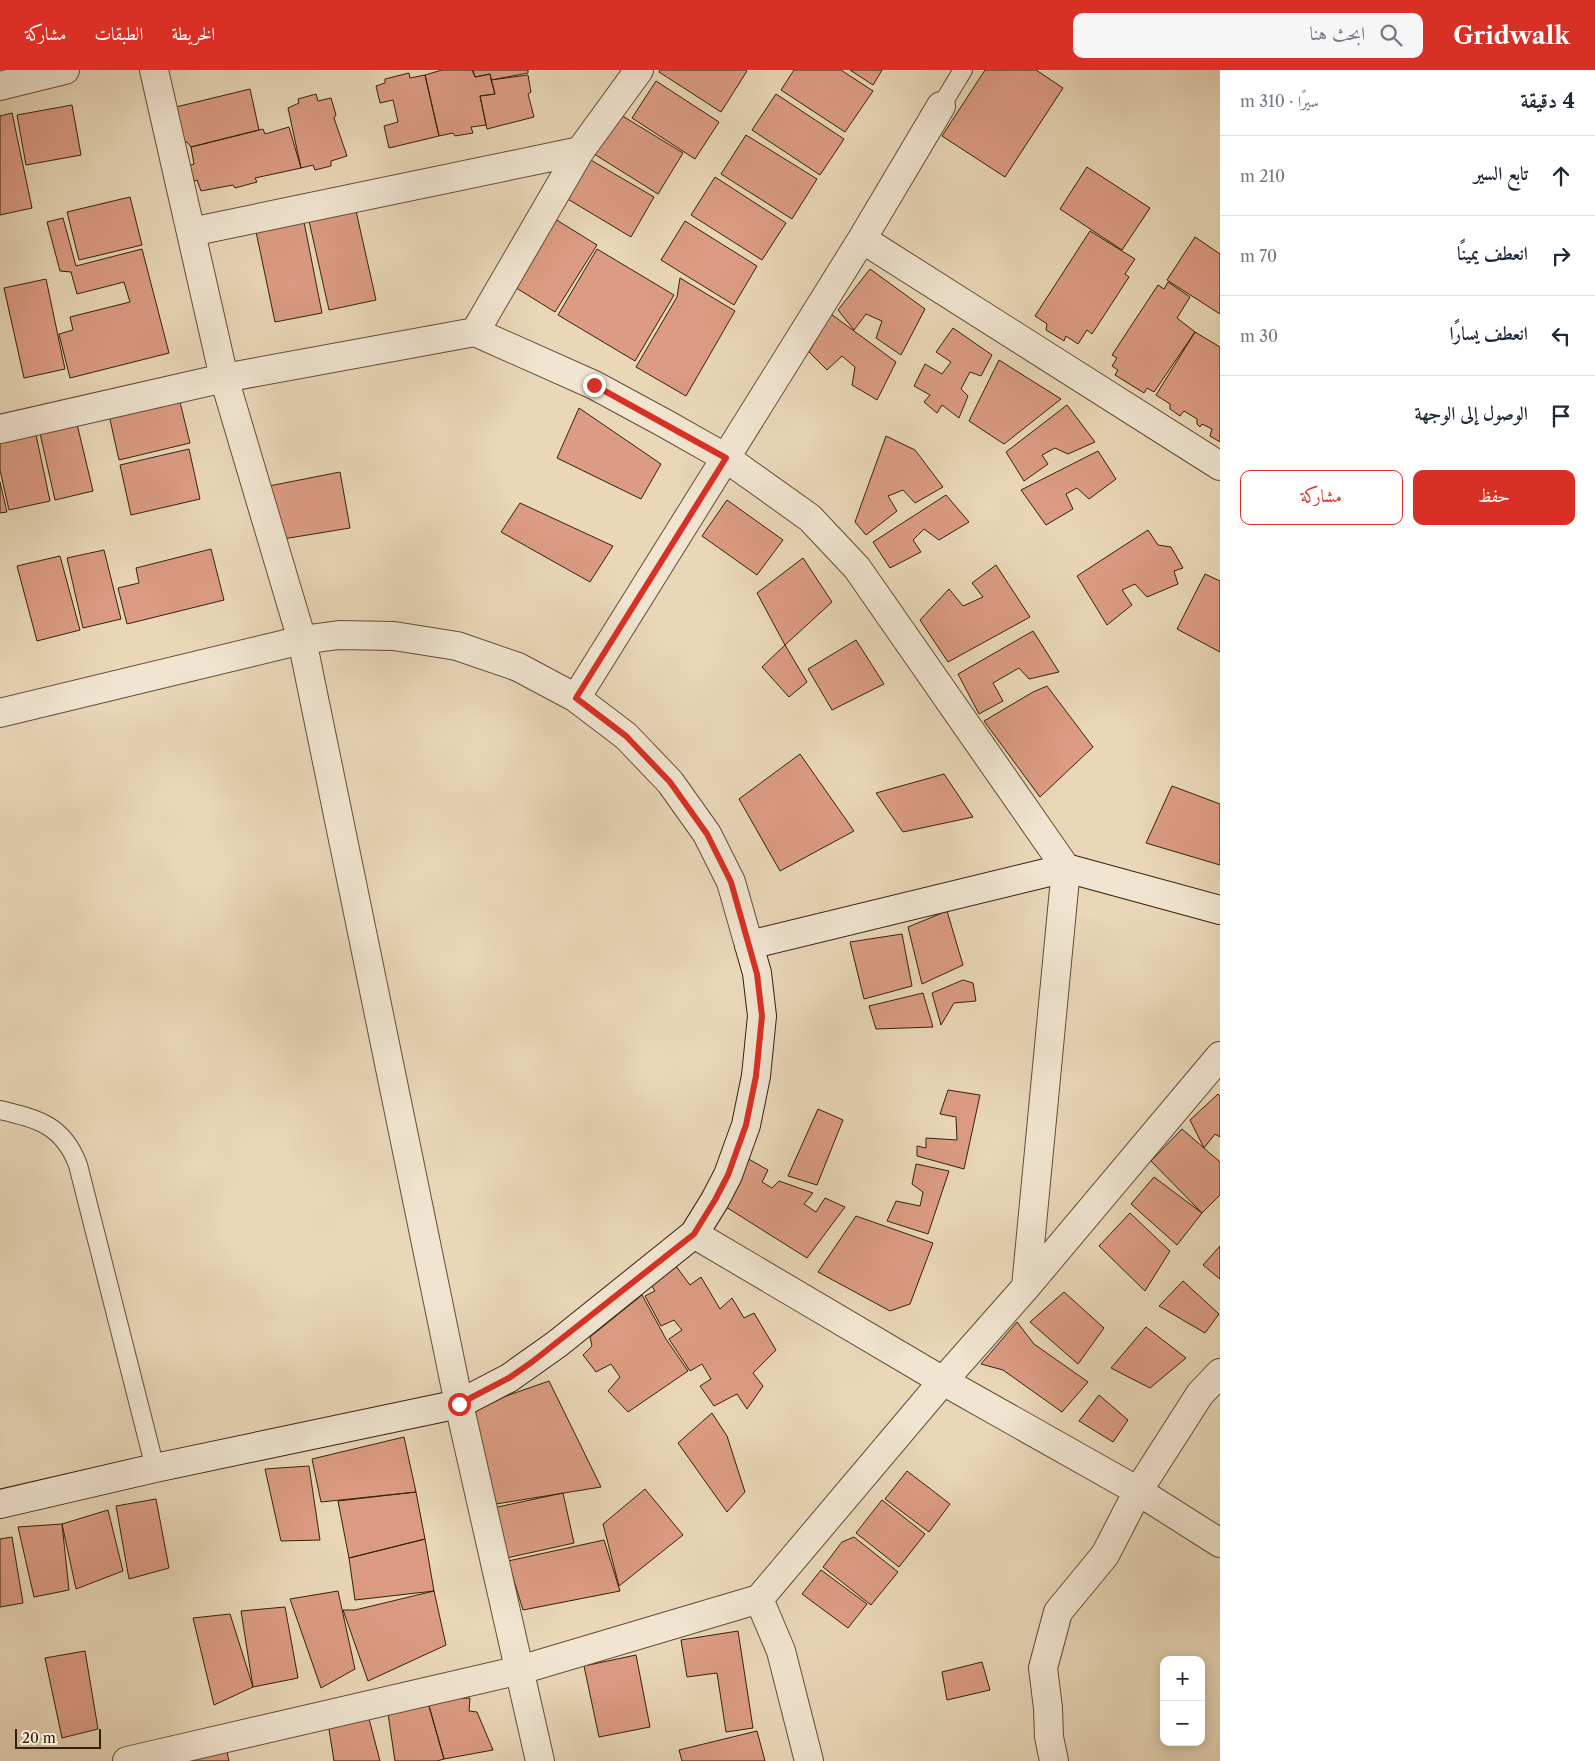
<!DOCTYPE html>
<html lang="ar">
<head>
<meta charset="utf-8">
<style>
	body { margin:0; font-family:"Libre Caslon Text",Amiri,serif; background:#f6f6f7; color:#1f2937; direction:rtl }
	.controls { position:absolute; right:15px; bottom:15px; display:grid; overflow:hidden; border-radius:10px; box-shadow:0 2px 12px #0003 }
	.controls button { width:45px; height:45px; display:grid; place-items:center; padding:0; border:0; border-bottom:1px solid #e0e1e3; background:#fff; color:#1f2937; font:25px sans-serif }
	.scale { position:absolute; left:15px; bottom:12px; width:86px; box-sizing:border-box; padding-left:5px; border:2px solid #35200b; border-top:0; font-size:14px; line-height:18px; white-space:nowrap; color:#35200b; -webkit-text-stroke:4px #f1e5d1; paint-order:stroke }
	.stop { position:absolute; width:15px; height:15px; margin:-11px; border:4px solid #d93025; border-radius:50%; background:#fff }
	.stop.end { background:#d93025; border-color:#fff; box-shadow:0 1px 5px #0008 }
	.list { margin:0; padding:0; list-style:none }
	h2 { display:flex; justify-content:space-between; align-items:center; height:65px; margin:0; padding:0 20px; font-size:21px }
	h2 small { font-size:16px; font-weight:400; color:#747a83 }
	.list li { display:grid; grid-template-columns:32px 1fr auto; gap:15px; align-items:center; box-sizing:border-box; height:80px; padding:0 20px; border-top:1px solid #e0e1e3 }
	.list b { display:block; font-size:19px; white-space:nowrap }
	.list em { font-size:16px; font-style:normal; color:#747a83 }
	.actions { display:flex; gap:10px; padding:15px 20px }
	.actions a { flex:1; padding:11px 0; border:1px solid #d93025; border-radius:10px; text-align:center; font-size:18px; color:#d93025 }
	.actions .main { background:#d93025; color:#fff }
	.icon { flex:none; width:28px; height:28px; fill:none; stroke:currentColor; stroke-width:2; stroke-linecap:round; stroke-linejoin:round }
	.map { position:relative; flex:none; width:1220px; height:1691px; overflow:hidden; direction:ltr }
	header { display:flex; align-items:center; gap:30px; box-sizing:border-box; height:70px; padding:0 25px; background:#d93025; color:#fff }
	header strong { font-size:24px }
	nav { display:flex; gap:28px; margin-inline-start:auto; font-size:18px }
	.search { width:350px; height:45px; background:#f6f6f7; display:flex; align-items:center; gap:12px; box-sizing:border-box; padding:0 18px; border-radius:10px; color:#747a83; font-size:19px }
	main { display:flex }
	aside { flex:1; background:#fff }
	.map>svg:first-child { display:block }
	.building { fill:#dc9c83; stroke:#35200b }
	.lines { fill:none; stroke-linecap:round; stroke-linejoin:round }
	.lane-casing { stroke:#624e36; stroke-width:20 }
	.street-casing { stroke:#624e36; stroke-width:30 }
	.secondary-casing { stroke:#35200b; stroke-width:30 }
	.lane { stroke:#f1e5d1; stroke-width:18 }
	.street { stroke:#f1e5d1; stroke-width:28 }
	.secondary { stroke:#f1e5d1; stroke-width:28 }
	.route { stroke:#d93025; stroke-width:6 }
</style>
</head>
<body>
<header>
<strong>Gridwalk</strong>
<div class="search"><svg class="icon" aria-label="search" viewBox="0 0 24 24"><circle cx="10" cy="10" r="6"/><path d="M15 15l6 6"/></svg>ابحث هنا</div>
<nav><a>الخريطة</a><a>الطبقات</a><a>مشاركة</a></nav>
</header>
<main>
<aside>
<h2>4 دقيقة<small>سيرًا · 310 m</small></h2>
<ul class="list">
<li><svg class="icon" aria-label="ahead" viewBox="0 0 24 24"><path d="M12 20V5M6 11l6-6 6 6"/></svg><div><b>تابع السير</b></div><em>210 m</em></li>
<li><svg class="icon" aria-label="right" viewBox="0 0 24 24"><path d="M7 20v-9h11M14 6l5 5-5 5"/></svg><div><b>انعطف يمينًا</b></div><em>70 m</em></li>
<li><svg class="icon" aria-label="left" viewBox="0 0 24 24"><path d="M17 20v-9H6M10 6l-5 5 5 5"/></svg><div><b>انعطف يسارًا</b></div><em>30 m</em></li>
<li><svg class="icon" aria-label="arrive" viewBox="0 0 24 24"><path d="M6 21V4h12l-3 4 3 4H6"/></svg><div><b>الوصول إلى الوجهة</b></div></li>
</ul>
<div class="actions"><a class="main">حفظ</a><a>مشاركة</a></div>
</aside>
<div class="map">
<svg width="1220" height="1691" viewBox="0 0 1220 1691">
	<rect width="100%" height="100%" fill="#e9d7b8"/>
	<filter id="stains"><feTurbulence type="fractalNoise" baseFrequency=".004" numOctaves="4"/><feColorMatrix values="0 0 0 0 .2 0 0 0 0 .09 0 0 0 0 .02 0 0 0 .5 -.17"/></filter>
	<radialGradient id="worn" r=".72"><stop offset=".6" stop-color="#630" stop-opacity="0"/><stop offset="1" stop-color="#630" stop-opacity=".3"/></radialGradient>
	<path class="building" d="M442,0h30l3,7 15,-3 5,20 -15,2 6,29 -15,2 2,6 -18,3 -2,-3 -14,3 -14,-61z
		M473,0h55v3l-37,7 -1,-6 -15,3z
		M660,0h85l2,1 -26,41 -62,-40z
		M794,0h47l32,21 -28,41 -64,-42z
		M850,0h32l-9,15z
		M985,0h51l27,18 -58,89 -63,-41z
		M409,3l1,5 15,-3 14,61 -50,12 -5,-22 14,-4 -5,-22 -13,3 -4,-17 9,-3v-4z
		M528,5l3,17 -3,2 6,23 -47,12 -7,-33 15,-2 -4,-14z
		M656,11l63,41 -24,37 -63,-41z
		M250,19l9,41 -68,17 -4,-5h-4l-7,-35z
		M316,24l2,7 13,-3 5,17 -2,3 13,38 -16,5v5l-16,4 -2,-5 -12,3 -13,-60 11,-5 -1,-4z
		M776,24l68,45 -24,36 -68,-45z
		M72,35l9,50 -55,10 -9,-50z
		M616,42l67,41 -25,41 -67,-42z
		M12,43l20,95 -32,7v-99z
		M289,57l12,41 -46,10 2,4 -22,6 -2,-3 -32,6 -4,-11 -6,2 -3,-16 6,-2 -3,-17 72,-18 2,5z
		M746,65l71,44 -25,40 -71,-45z
		M589,89l65,38 -23,40 -65,-39z
		M1087,97l63,41 -28,42 -62,-41z
		M715,107l71,46 -24,37 -71,-45z
		M130,127l12,48 -63,15 -12,-48z
		M356,141l20,89 -47,10 -20,-89z
		M547,144l50,31 -42,67 -50,-31z
		M303,147l19,96 -47,9 -20,-95z
		M63,148l13,48 66,-17 27,104 -99,25 -11,-44 14,-4 -3,-13 60,-15 -6,-20 -47,12 -6,-22 -11,-1 -13,-49z
		M685,151l72,45 -23,39 -73,-45z
		M1090,161l45,28 -10,15 4,3 -37,57 -5,-4 -9,14 -12,-8 -2,5 -18,-11 1,-6 -12,-8z
		M1195,167l25,17v60l-53,-34z
		M597,179l77,46 -39,66 -77,-46z
		M870,199l55,40 -24,46 -25,-17 6,-17 -16,-7 -12,16 -16,-20z
		M680,208l55,33 -49,85 -50,-29 41,-70z
		M46,209l19,90 -41,9 -20,-90z
		M1168,212l22,15 -13,21 18,14 -41,60 -7,-4 -3,5 -29,-18 3,-5 -6,-4 5,-8 -5,-3 46,-70 6,4z
		M831,244l65,48 -19,38 -25,-15 3,-18 -13,-11 -15,14 -18,-18z
		M953,258l39,27 -11,21 -11,-4 -9,17 7,7 -9,22 -17,-13 -5,8 -13,-11 6,-7 -16,-9 11,-22 17,10 9,-12 -15,-10z
		M1195,262l25,15v95l-10,-6 2,-7 -10,-5 -2,3 -3,-3v-5l-13,-8 -4,5 -10,-7v-5l-14,-9z
		M999,290l62,39 -57,45 -35,-23z
		M179,328l11,45 -71,17 -10,-45z
		M1067,335l28,37 -27,12 -13,-6 -13,7 6,9 -24,17 -18,-29z
		M579,338l82,56 -20,35 -84,-41z
		M76,350l17,71 -38,9 -16,-71z
		M35,360l15,71 -41,9 -9,-40v-32z
		M886,366l29,14 28,37 -28,16 -12,-13 -15,6 9,15 -31,24 -11,-13z
		M189,379l11,50 -69,16 -11,-50z
		M1098,381l18,28 -27,20 -12,-11 -11,6 7,15 -27,16 -25,-35z
		M340,402l10,56 -73,12 -8,-54z
		M0,412l7,30 -7,1z
		M946,425l23,27 -30,18 -15,-11 -11,11 8,12 -31,16 -17,-26z
		M727,430l56,40 -26,35 -55,-39z
		M520,433l93,43 -23,36 -89,-50z
		M1148,460l10,15 13,2 12,21 -9,3 4,13 -31,13 -12,-13 -13,6 10,15 -25,20 -30,-49z
		M211,479l13,51 -97,24 -9,-36 21,-5 -3,-15z
		M104,480l17,69 -38,9 -16,-70z
		M60,486l20,74 -43,11 -20,-75z
		M803,488l29,44 -47,43 -28,-52z
		M996,495l34,52 -82,45 -28,-42 29,-31 14,17 20,-9 -11,-14z
		M1205,504l15,7v71l-43,-23z
		M1033,561l26,41 -30,7 -10,-11 -26,15 10,18 -24,13 -21,-40z
		M856,570l28,44 -52,26 -24,-41z
		M785,575l22,37 -18,15 -27,-30z
		M1047,616l46,61 -53,50 -56,-76 49,-29z
		M800,684l54,77 -74,40 -41,-72z
		M944,704l29,43 -70,15 -27,-39z
		M1172,716l48,18v61l-74,-22z
		M947,841l16,54 -41,19 -14,-57z
		M902,864l10,52 -48,13 -14,-57z
		M963,910l10,3 3,18 -22,2 -13,22 -9,-32z
		M923,923l10,34 -57,2 -7,-23z
		M948,1020l32,5 -16,74 -47,-13v-10l9,2v-10l31,2 -1,-23 -16,-3z
		M1218,1024l2,2v41l-5,-3 -11,14 -14,-28z
		M818,1039l25,11 -26,65 -29,-9z
		M1182,1059l38,33v33l-18,18 -51,-52z
		M745,1087l23,13 -6,12 10,6 7,-7 34,12 -9,11 12,8 9,-14 20,9 -38,51 -81,-51z
		M916,1094l33,7 -21,63 -41,-13 9,-20 24,5 3,-14 -11,-8z
		M1154,1107l48,36 -25,32 -46,-41z
		M1130,1143l40,38 -25,40 -46,-45z
		M856,1146l77,27 -23,61 -20,7 -72,-39z
		M1220,1176v33l-17,-14z
		M673,1192l17,23 11,-8 19,32 12,-11 12,20 10,-5 22,37 -23,23 10,13 -16,23 -10,-15 -23,12 -14,-20 11,-7 -9,-15 -12,7 -21,-32 13,-9 -8,-10 -13,6 -16,-30 10,-5 -7,-11z
		M1183,1211l36,33 -14,19 -46,-27z
		M1064,1222l40,36 -26,36 -48,-42z
		M642,1225l24,44 22,32 -60,41 -20,-21 12,-14 -9,-13 -15,8 -13,-17 9,-9 -2,-9z
		M1017,1252l17,22 54,38 -26,30 -59,-42 -22,-6z
		M1146,1257l40,31 -36,30 -39,-20z
		M549,1311l52,106 -105,17 -24,-96z
		M1099,1325l29,25 -15,22 -34,-21z
		M712,1343l15,23 18,56 -18,20 -49,-69z
		M404,1367l12,55 -95,10 -9,-43z
		M309,1396l11,74 -39,1 -16,-72z
		M907,1401l43,33 -21,28 -44,-33z
		M645,1419l38,46 -64,51 -16,-62z
		M416,1422l9,47 -76,19 -11,-57z
		M563,1423l11,50 -72,16 -9,-51z
		M156,1429l13,69 -40,11 -13,-73z
		M882,1430l43,34 -26,33 -43,-34z
		M108,1440l15,61 -47,18 -14,-65z
		M62,1454l7,66 -35,7 -16,-70z
		M12,1467l11,66 -23,4v-68z
		M854,1467l44,35 -27,33 -48,-38 19,-25z
		M425,1469l9,52 -79,9 -6,-42z
		M604,1470l16,51 -97,19 -15,-49z
		M821,1500l46,34 -19,24 -46,-34z
		M338,1521l17,78 -34,19 -31,-89z
		M434,1521l12,54 -78,36 -25,-71h12z
		M285,1537l13,71 -45,9 -12,-76z
		M230,1544l23,73 -39,18 -21,-87z
		M738,1561l15,97 -27,4 -9,-59 -30,4 -6,-37z
		M85,1581l13,78 -36,9 -17,-80z
		M636,1585l14,72 -51,10 -15,-71z
		M982,1592l8,28 -43,10 -5,-28z
		M470,1628l-1,13 8,1 16,38 -49,9 -17,-60z
		M427,1629l17,60 -7,2h-42l-8,-54z
		M368,1645l12,46h-46l-6,-38z
		M757,1661l8,30h-83l-3,-11z
		M227,1682l2,9h-43v-1z"/>
	<g class="lines">
		<g class="lane-casing">
			<path id="lane" d="M941,36l22,-36
				M0,1040c38,9 63,15 78,55l77,303"/>
		</g>
		<g class="street-casing">
			<path id="street" d="M154,0l70,308 78,262 157,764 81,357
				M0,16l65,-16
				M191,162l389,-81
				M862,169l358,227
				M475,262l105,-181 59,-81
				M0,359l224,-51 251,-46 119,53 72,39 60,34 84,60 47,50 209,300 -40,419
				M576,628l286,-459 79,-133
				M0,643l302,-73 37,-5 55,1 63,10 61,21 58,31 50,38 44,46 37,52 24,48 18,63
				M694,1164l249,147 195,110 82,52
				M759,1529l22,52 28,110
				M127,1691l393,-91 239,-71 184,-218 83,-94 194,-231
				M1054,1691l-5,-24 -1,-29 -5,-40 15,-56 47,-57 33,-64 62,-97 20,-21"/>
		</g>
		<g class="secondary-casing">
			<path id="secondary" d="M0,1434l155,-36 304,-64 50,-26 48,-34 137,-110 21,-34 13,-25 18,-50 10,-49 6,-60 -5,-43 -8,-28 317,-77 154,42"/>
		</g>
		<use href="#lane" class="lane"/>
		<use href="#street" class="street"/>
		<use href="#secondary" class="secondary"/>
	</g>
	<g class="lines">
		<path class="route" d="M459,1334l50,-26 23,-16 162,-128 21,-34 13,-25 18,-50 10,-49 6,-60 -5,-42 -26,-92 -24,-48 -37,-52 -44,-46 -50,-38 150,-240 -132,-73"/>
	</g>
	<rect width="100%" height="100%" filter="url(#stains)"/>
	<rect width="100%" height="100%" fill="url(#worn)"/>
</svg>
<div class="controls">
<button>+</button>
<button>−</button>
</div>
<div class="scale">20 m</div>
<div class="stop" style="left:459px;top:1334px"></div>
<div class="stop end" style="left:594px;top:315px"></div>
</div>
</main>
</body>
</html>
